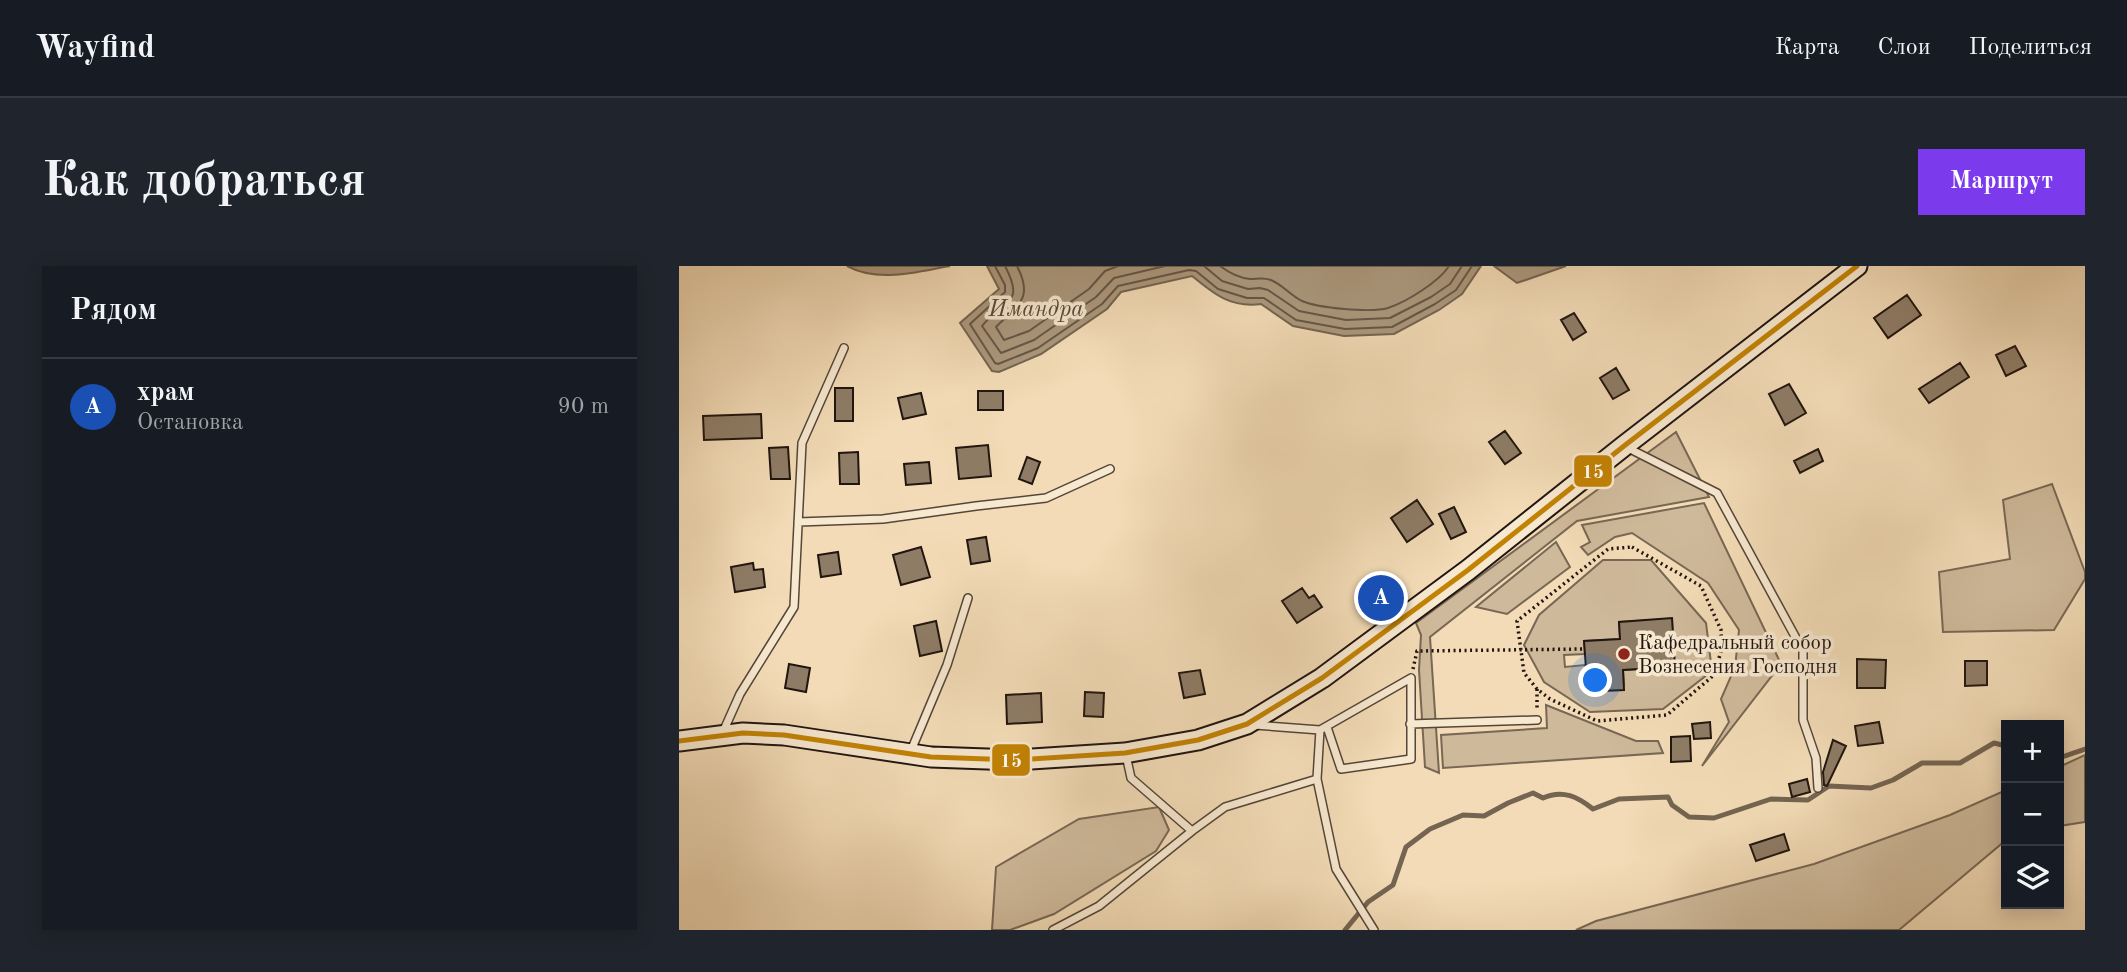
<!DOCTYPE html>
<html lang="ru">
<head>
<meta charset="utf-8">
<style>
	body { margin:0; font-family:"Old Standard TT",serif; background:#20242c; color:#f1f3f6 }
	.controls { position:absolute; right:21px; bottom:21px; display:grid; overflow:hidden; border-radius:0px; box-shadow:0 4px 18px #0003 }
	.controls button { width:63px; height:63px; display:grid; place-items:center; padding:0; border:0; border-bottom:2px solid #363941; background:#171b24; color:#f1f3f6; font:35px sans-serif }
	.you { position:absolute; left:917px; top:415px; width:24px; height:24px; margin:-18px; border:5px solid #fff; border-radius:50%; background:#1a73e8; box-shadow:0 0 0 10px #1a73e833 }
	.badge { display:grid; place-items:center; width:46px; height:46px; border-radius:50%; background:#7c3aed; color:#fff; font-size:23px; font-weight:700 }
	.pin { position:absolute; translate:-50% -50%; border:4px solid #fff; box-shadow:0 2px 7px #0006 }
	.list { margin:0; padding:0; list-style:none }
	h2 { display:flex; justify-content:space-between; align-items:center; height:91px; margin:0; padding:0 28px; font-size:30px }
	h2 small { font-size:23px; font-weight:400; color:#9ea1a6 }
	.list li { display:grid; grid-template-columns:46px 1fr auto; gap:21px; align-items:center; box-sizing:border-box; height:98px; padding:0 28px; border-top:2px solid #363941 }
	.list b { display:block; font-size:26px; white-space:nowrap }
	.list p { margin:0; font-size:23px; white-space:nowrap; color:#9ea1a6 }
	.list em { font-size:23px; font-style:normal; color:#9ea1a6 }
	.icon { flex:none; width:38px; height:38px; fill:none; stroke:currentColor; stroke-width:2; stroke-linecap:round; stroke-linejoin:round }
	.map { position:relative; flex:none; width:1406px; height:664px; overflow:hidden; border-radius:0px }
	header { display:flex; align-items:center; gap:42px; box-sizing:border-box; height:98px; padding:0 35px; background:#171b24; border-bottom:2px solid #363941 }
	header strong { font-size:33px }
	nav { display:flex; gap:38px; margin-inline-start:auto; font-size:24px }
	.intro { display:flex; align-items:center; justify-content:space-between; box-sizing:border-box; height:168px; padding:0 42px }
	h1 { margin:0; font-size:49px }
	.button { padding:18px 32px; border-radius:0px; background:#7c3aed; color:#fff; font-size:24px; font-weight:700 }
	main { display:flex; gap:42px; padding:0 42px }
	aside { flex:1; background:#171b24; border-radius:0px; box-shadow:0 4px 18px #0003 }
	.map>svg:first-child { display:block }
	.green { fill:#ceb99a; stroke:#786754; stroke-width:2; fill-rule:evenodd }
	.water { fill:#ab987d; stroke:#746451; stroke-width:2 }
	.lines { fill:none; stroke-linecap:round; stroke-linejoin:round }
	.shore { stroke:#665646; stroke-width:2 }
	.stream { stroke:#746451; stroke-width:5 }
	.building { fill:#8e7c66; stroke:#21150f; stroke-width:2 }
	.lane-casing { stroke:#554639; stroke-width:10 }
	.secondary-casing { stroke:#21150f; stroke-width:23 }
	.path { stroke:#21150f; stroke-width:3.5; stroke-dasharray:2 3.5; stroke-linecap:butt }
	.lane { stroke:#f7e8d0; stroke-width:7 }
	.secondary { stroke:#f7e8d0; stroke-width:19 }
	.bus-1-casing { stroke:#f7e8d0; stroke-width:10 }
	.bus-1 { stroke:#c28204; stroke-width:5 }
	.poi-dot { fill:#8f2418; stroke:#f7e8d0; stroke-width:2.5 }
	.labels { text-anchor:middle; stroke-width:7; stroke-linejoin:round; paint-order:stroke }
	.poi-label { font-size:21px; fill:#21150f; stroke:#f7e8d0; text-anchor:start }
	.water-label { font-size:23px; font-style:italic; fill:#58493b; stroke:#f7e8d0 }
	.line-badge { stroke:#f7e8d0; stroke-width:2.5 }
	.badge-label { font-size:19px; text-anchor:middle; font-weight:bold; fill:#fff }
</style>
</head>
<body>
<header>
<strong>Wayfind</strong>
<nav><a>Карта</a><a>Слои</a><a>Поделиться</a></nav>
</header>
<div class="intro"><h1>Как добраться</h1><a class="button">Маршрут</a></div>
<main>
<aside>
<h2>Рядом<small></small></h2>
<ul class="list">
<li><span class="badge" style="background:#1a4fb4">A</span><div><b>храм</b><p>Остановка</p></div><em>90 m</em></li>
</ul>
</aside>
<div class="map">
<svg width="1406" height="664" viewBox="0 0 1406 664">
	<rect width="100%" height="100%" fill="#f2dbb6"/>
	<filter id="stains"><feTurbulence type="fractalNoise" baseFrequency=".00286" numOctaves="4"/><feColorMatrix values="0 0 0 0 .2 0 0 0 0 .09 0 0 0 0 .02 0 0 0 .5 -.17"/></filter>
	<radialGradient id="worn" r=".72"><stop offset=".6" stop-color="#630" stop-opacity="0"/><stop offset="1" stop-color="#630" stop-opacity=".3"/></radialGradient>
	<path class="green" d="M997,166l33,65 -132,24 -147,116 9,136 -14,-6 -6,-97 2,-35 -5,-12z
		M1373,218l33,88v7l-31,51 -111,2 -4,-60 71,-13 -7,-59z
		M1025,237l77,161 -79,102 27,-44 -8,-23 14,-32 4,-37 -31,-47 -76,-50 -17,4 -27,18 -7,-8 9,-5 -8,-17z
		M877,276l14,25 -63,47 -31,-7z
		M924,294h48l55,63 6,48 -49,38 -73,3 -46,-30 -20,-37 15,-30zM993,353l2,48 -51,3 1,15 -2,5 -23,1 -1,-23 -12,1 -1,-4 -20,2 -1,-12 21,-1 -1,-13 36,-2 -1,-17z
		M867,439l90,36h22l5,12 -220,15 -2,-33 106,-7z
		M1406,489v67l-26,4v-59z
		M1327,524v50l-107,90h-323l20,-9 218,-57 136,-49z
		M480,541l10,23 -13,21 -102,63 -44,16h-18l4,-63 83,-48z"/>
	<path class="water" d="M168,0h103c-34,6 -71,17 -103,0z
		M308,0h494l-19,28 -23,16 -45,24 -50,2 -51,-10 -32,-22c-31,4 -47,-10 -69,-28l-71,16 -14,17 -66,45 -42,18 -7,-1 -32,-48 39,-34z
		M815,0h72l-49,17z"/>
	<g class="lines">
		<path class="shore" d="M316,0l10,19v7l-35,32 25,39 3,1 40,-16 64,-44 16,-18 71,-16 7,1 22,18 29,9h17l32,22 49,9 47,-2 43,-23 21,-14 16,-24
			M326,0c21,40 -2,33 -23,60l19,27 33,-13 62,-43 18,-19 51,-12
			M338,0c17,33 1,39 -21,61l8,13 25,-9 60,-42 16,-18 13,-5
			M525,0l18,15 26,8 12,-1 8,2 31,21 47,9 44,-2 41,-21 19,-13 12,-18
			M541,0c8,6 20,12 30,13 7,0 13,-2 21,1 12,5 20,16 31,21 16,7 69,12 86,7 18,-6 51,-26 61,-42"/>
		<path class="stream" d="M1380,492l26,-9
			M666,664l23,-28 25,-17 13,-38 24,-18 33,-14 21,1 24,-13 25,-10 10,5c20,-9 35,-1 50,11l26,-10 49,-2 4,8 17,12 25,1 57,-19 37,1 21,-14 42,2 22,-8 29,-17h38l34,-20 12,3"/>
	</g>
	<path class="building" d="M1228,29l14,20 -33,23 -14,-20z
		M895,47l12,19 -13,8 -12,-20z
		M1336,80l11,20 -20,10 -10,-21z
		M1281,97l9,14 -40,26 -10,-14z
		M937,102l13,22 -16,9 -13,-21z
		M1110,118l17,29 -21,12 -16,-31z
		M156,122h18v33h-18z
		M299,125h25v19h-25z
		M242,127l5,21 -23,5 -5,-21z
		M82,148l1,24 -58,2 -1,-24z
		M826,165l16,22 -16,11 -16,-22z
		M309,179l3,31 -32,3 -3,-31z
		M109,181l2,32h-19l-2,-31z
		M1139,183l5,12 -23,12 -6,-12z
		M179,186l1,32h-19l-1,-31z
		M348,191l13,5 -8,22 -13,-5z
		M250,196l2,21 -25,2 -2,-21z
		M738,234l16,24 -26,18 -16,-24z
		M775,241l12,25 -15,7 -12,-25z
		M307,271l4,24 -19,3 -4,-24z
		M242,281l9,30 -29,8 -8,-30z
		M159,286l3,22 -20,3 -3,-22z
		M74,297l1,7 9,-1 2,18 -30,5 -4,-25z
		M623,322l7,10 5,-3 8,12 -25,16 -15,-22z
		M993,352l3,49 -52,3 1,20 -25,1 -1,-23 -12,1 -2,-28 36,-2 -1,-17z
		M257,355l6,30 -22,5 -6,-30z
		M1178,393l29,1 -1,28h-28z
		M1286,395h22v24l-22,1z
		M110,398l21,4 -4,24 -21,-4z
		M521,404l5,24 -21,4 -5,-25z
		M406,426l19,1 -1,24 -19,-1z
		M362,427l1,29 -35,2 -1,-29z
		M1031,456l1,16 -17,1 -2,-15z
		M1200,456l4,21 -25,3 -3,-20z
		M1011,470l1,25 -20,1v-25z
		M1154,474l13,6 -19,40 -3,-1 -1,-13z
		M1128,513l3,13 -18,5 -3,-13z
		M1105,568l5,16 -33,11 -6,-16z"/>
	<g class="lines">
		<g class="lane-casing">
			<path id="lane" d="M949,182l89,45 86,158v69l13,38 2,30
				M119,256l85,-3 93,-13 70,-8 64,-29
				M731,458l127,-4
				M576,459l65,5 91,-52v81l-70,10 -14,-42
				M641,464l-3,49 19,90 38,61
				M44,466l17,-38 54,-87 8,-164 42,-95
				M231,487l37,-88 21,-67
				M447,489l5,23 61,53
				M374,664l46,-24 93,-75 33,-24 92,-28"/>
		</g>
		<g class="secondary-casing">
			<path id="secondary" d="M0,475l64,-8 41,2 147,22 84,3 110,-7 73,-13 49,-16 75,-46 146,-108 156,-124 233,-180"/>
		</g>
		<path class="path" d="M953,281l69,39 20,44 1,18 -8,27 -47,40 -70,6 -47,-22 -13,-10 -13,-16 -7,-52 91,-72z
			M734,403l4,-18 167,-2
			M858,423v22"/>
		<use href="#lane" class="lane"/>
		<use href="#secondary" class="secondary"/>
		<g class="bus-1-casing">
			<path id="bus-1" d="M0,475l64,-8 41,2 147,22 84,3 110,-7 73,-13 49,-16 75,-46 146,-108 156,-124 233,-180"/>
		</g>
		<use href="#bus-1" class="bus-1"/>
	</g>
	<circle class="poi-dot" cx="945" cy="388" r="7"/>
	<g class="labels">
		<g class="poi-label">
			<text x="959" y="383">Кафедральный собор<tspan x="959" dy="24">Вознесения Господня</tspan></text>
		</g>
		<g class="water-label">
			<text x="357" y="50">Имандра</text>
		</g>
	</g>
	<g class="line-badge">
		<rect x="894" y="188" width="40" height="34" rx="7" fill="#c28204"/>
		<rect x="312" y="477" width="40" height="34" rx="7" fill="#c28204"/>
	</g>
	<g class="badge-label">
		<text x="914" y="212">15</text>
		<text x="332" y="501">15</text>
	</g>
	<rect width="100%" height="100%" filter="url(#stains)"/>
	<rect width="100%" height="100%" fill="url(#worn)"/>
</svg>
<div class="controls">
<button>+</button>
<button>−</button>
<button><svg class="icon" aria-label="layers" viewBox="0 0 24 24"><path d="M12 4l9 5-9 5-9-5zM3 14l9 5 9-5"/></svg></button>
</div>
<div class="you"></div>
<div class="pin badge" style="left:702px;top:332px;background:#1a4fb4">A</div>
</div>
</main>
</body>
</html>
